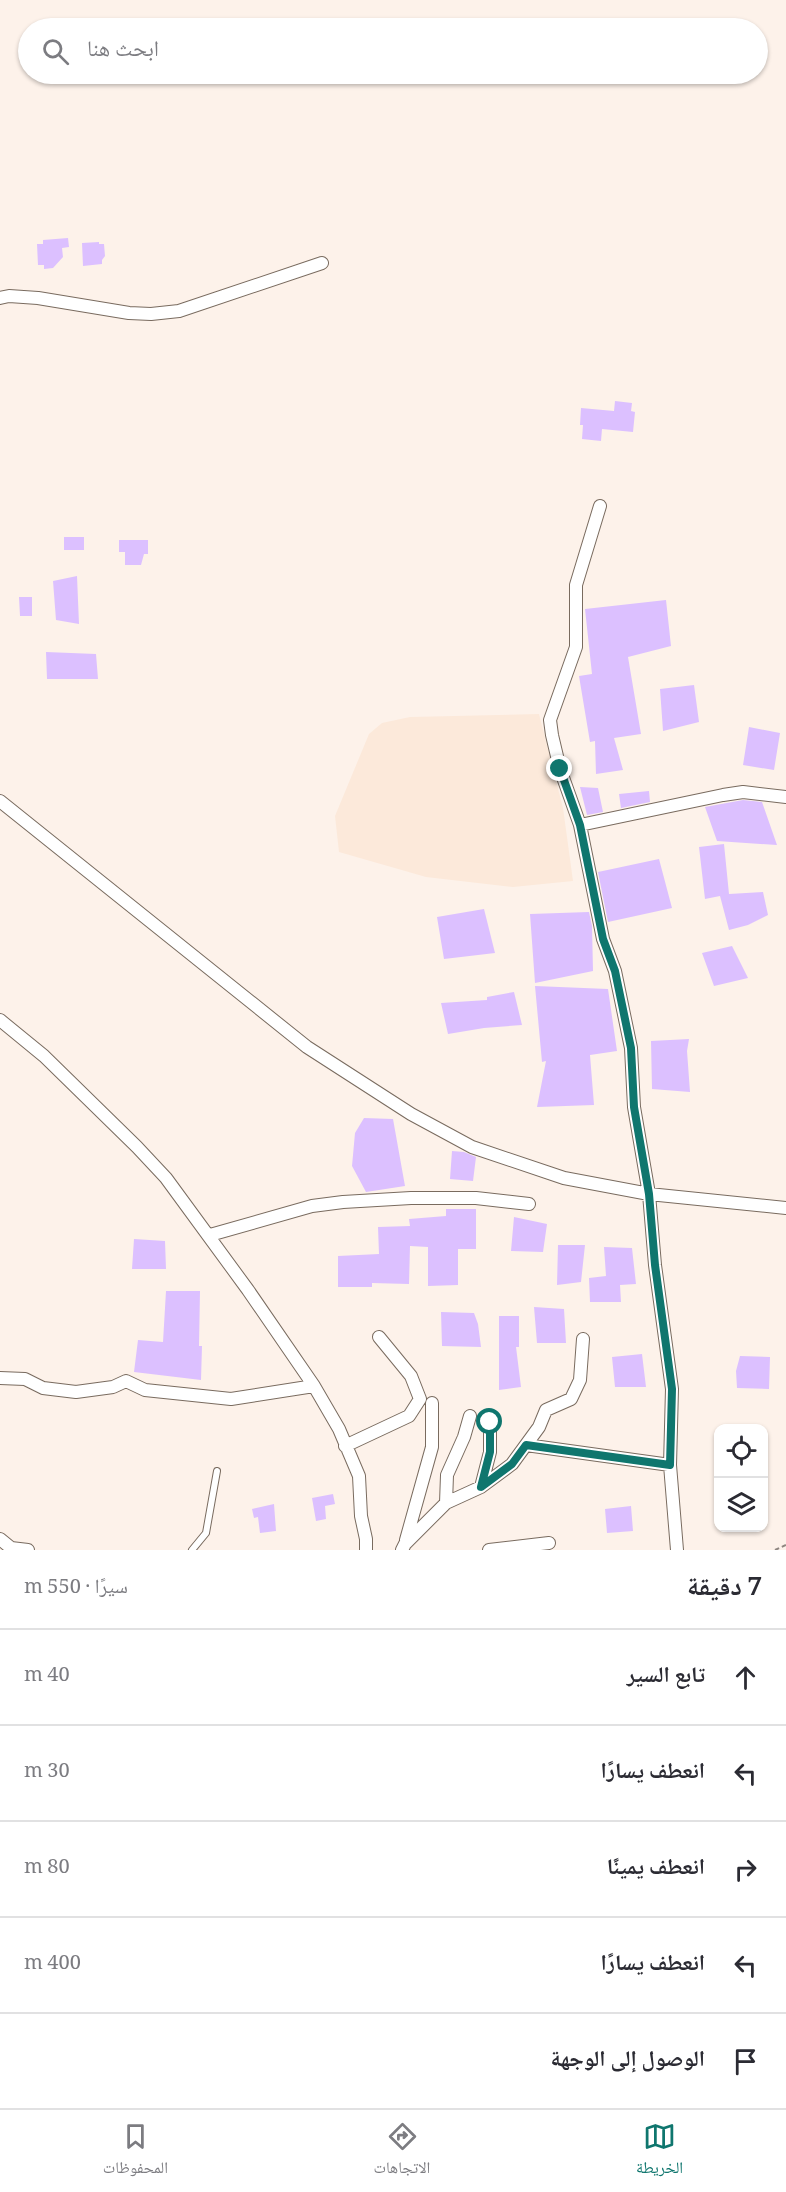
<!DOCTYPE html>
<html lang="ar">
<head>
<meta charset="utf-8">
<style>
	body { margin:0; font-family:Georgia,"Noto Naskh Arabic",serif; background:#f2f2f3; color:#2b2b33; direction:rtl }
	.controls { position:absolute; right:18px; bottom:18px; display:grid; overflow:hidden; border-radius:12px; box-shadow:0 2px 4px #0004 }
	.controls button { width:54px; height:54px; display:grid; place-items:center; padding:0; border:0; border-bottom:2px solid #e1e1e2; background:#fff; color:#2b2b33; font:30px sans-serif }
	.stop { position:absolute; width:18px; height:18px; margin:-14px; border:4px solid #0f766e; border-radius:50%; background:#fff }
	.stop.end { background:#0f766e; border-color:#fff; box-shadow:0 2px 6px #0008 }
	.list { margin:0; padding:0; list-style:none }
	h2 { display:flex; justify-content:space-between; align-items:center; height:78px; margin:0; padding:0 24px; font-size:26px }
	h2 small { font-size:20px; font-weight:400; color:#7c7c81 }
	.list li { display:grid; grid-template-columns:39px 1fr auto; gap:18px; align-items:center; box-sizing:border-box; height:96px; padding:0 24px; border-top:2px solid #e1e1e2 }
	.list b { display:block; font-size:22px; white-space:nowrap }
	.list em { font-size:20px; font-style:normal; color:#7c7c81 }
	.icon { flex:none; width:33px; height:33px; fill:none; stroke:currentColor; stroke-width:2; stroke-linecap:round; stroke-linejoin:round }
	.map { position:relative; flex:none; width:786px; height:1550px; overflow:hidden; direction:ltr }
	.search { position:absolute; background:#fff; box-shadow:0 2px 4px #0004; left:18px; right:18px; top:18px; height:66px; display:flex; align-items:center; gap:15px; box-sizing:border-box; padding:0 21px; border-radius:33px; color:#7c7c81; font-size:22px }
	.sheet { height:558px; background:#fff }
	nav { display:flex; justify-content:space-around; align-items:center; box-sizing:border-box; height:84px; border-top:2px solid #e1e1e2; background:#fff; font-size:16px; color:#7c7c81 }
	nav a { display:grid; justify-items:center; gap:3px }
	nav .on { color:#0f766e }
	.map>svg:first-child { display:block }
	.built { fill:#fce9da }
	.building { fill:#dcc0ff }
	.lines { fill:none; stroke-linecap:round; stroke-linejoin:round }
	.service-casing { stroke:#796b5f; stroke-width:8 }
	.minor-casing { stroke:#796b5f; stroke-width:14 }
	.path { stroke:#8e8680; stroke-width:2; stroke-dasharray:4.5 3; stroke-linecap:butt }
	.service { stroke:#fff; stroke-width:6 }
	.minor { stroke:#fff; stroke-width:12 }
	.route { stroke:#0f766e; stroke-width:8 }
</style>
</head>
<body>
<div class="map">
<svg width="786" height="1550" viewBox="0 0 786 1550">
	<rect width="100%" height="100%" fill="#fdf2ea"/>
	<path class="built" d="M539,714l24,94 10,73 -60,6 -87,-10 -87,-25 -4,-36 34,-82 13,-11 28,-6z"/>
	<path class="building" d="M68,238l1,9 -7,1 1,9 -10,11 -9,1v-4h-6l-1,-21h6v-4z
		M99,242v2h5l1,12 -3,4v4l-19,2 -1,-23z
		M615,401l17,2 -1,8 4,1 -2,20 -31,-3 -1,12 -19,-2 1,-14h-3l1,-17 33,3z
		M64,537h20v13h-20z
		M119,540h29v14h-4l-3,11h-16v-13h-6z
		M77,576l2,48 -23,-4 -3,-39z
		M19,597h13v19h-12z
		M666,600l5,46 -43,11 13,77 -27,4 9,32 -27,4 -1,-33 -5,1 -11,-66 13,-2 -7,-65z
		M46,652l50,2 2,25h-51z
		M694,685l5,37 -36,9 -3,-42z
		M749,727l31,6 -6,37 -31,-5z
		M580,787l18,1 5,24 -16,3z
		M649,791l1,11 -29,6 -2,-14z
		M743,800l19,2 15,43 -60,-4 -12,-34z
		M724,844l5,50 34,-2 5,23 -20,10 -19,5 -9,-34 -15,3 -6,-52z
		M659,859l13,49 -64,14 -10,-50z
		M484,909l11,44 -51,6 -7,-42z
		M589,912l3,14 1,45 -58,12 -5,-69z
		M732,946l16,32 -34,8 -12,-33z
		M535,986l73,3 9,62 -27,4 4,50 -57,2 9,-46 -4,1z
		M514,992l8,33 -38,3 -36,6 -7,-31 46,-3v-3z
		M689,1039l-2,12 3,41 -38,-3 -1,-48z
		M364,1118l29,1 12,67 -39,6 -14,-26 3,-33z
		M452,1151l12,1 12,5 -3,24 -23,-2z
		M446,1209h30v40h-18v36l-30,1v-39l-18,-1 -1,38 -37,-1v4h-34v-31l41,-2 -1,-27 32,-1 -1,-7 37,-3z
		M514,1217l33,7 -4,28 -32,-1z
		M134,1239l31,2 1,28h-34z
		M558,1245h27l-4,37 -24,3z
		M604,1247l28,1 4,36 -16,1 1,17h-31l-1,-24 17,-2z
		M166,1291h34l-1,55h3l-1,34 -67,-8 4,-32 25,2z
		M534,1307l30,2 2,34h-29z
		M441,1312l33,1 4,11 3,23 -39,-1z
		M499,1316h20v31h-3l5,40 -22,3z
		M642,1354l4,33h-31l-3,-30z
		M740,1356l30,1 -1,32 -32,-1 -1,-17z
		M333,1494l2,10 -10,2 1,13 -10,2 -4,-23z
		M274,1504l2,27 -16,2 -2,-16 -4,1 -2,-9z
		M631,1506l2,25 -26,2 -2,-24z"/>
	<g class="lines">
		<g class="service-casing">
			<path id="service" d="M192,1550l14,-17 11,-62"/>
		</g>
		<g class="minor-casing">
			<path id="minor" d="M0,298l9,-2 29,2 91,15 22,1 28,-3 143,-48
				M600,506l-24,79v62l-26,73 2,15 8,34 20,56 23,114 12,32 16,77 3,59 15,87 6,71 17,124 -2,76 7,85
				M0,801l307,246 104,67 61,33 92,31 85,16 137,14
				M580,825l143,-30 20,-3 43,5
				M0,1020l44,36 93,91 29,31 82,112 66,96 25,43 20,47 2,40 5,23v11
				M210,1235l102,-29 31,-4 68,-4h65l53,6
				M0,1378l25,1 18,9 33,4 37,-5 13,-6 19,9 86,9 83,-13
				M526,1445l144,20
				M345,1446l64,-30 11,-17 -9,-23 -32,-39
				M481,1487l9,-35v-30
				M446,1503l1,-28 17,-38 6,-21
				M0,1539l11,9 17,2
				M406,1540l26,-93v-44
				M402,1550l3,-6 41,-41 35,-16 31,-23 27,-37 7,-17 25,-11 9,-19 3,-41
				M489,1550l60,-7"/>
		</g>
		<path class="path" d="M775,1550l11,-5"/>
		<use href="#service" class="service"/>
		<use href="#minor" class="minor"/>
	</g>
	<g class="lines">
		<path class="route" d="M490,1422v30l-9,35 31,-23 14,-19 144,20 2,-76 -17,-124 -6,-71 -15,-87 -3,-59 -16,-77 -12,-32 -23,-114 -20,-56"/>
	</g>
</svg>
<div class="controls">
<button><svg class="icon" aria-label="locate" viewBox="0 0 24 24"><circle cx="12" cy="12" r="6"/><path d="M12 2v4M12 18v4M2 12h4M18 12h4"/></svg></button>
<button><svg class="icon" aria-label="layers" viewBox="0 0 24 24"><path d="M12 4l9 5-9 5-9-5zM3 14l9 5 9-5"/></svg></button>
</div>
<div class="stop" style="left:490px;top:1422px"></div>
<div class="stop end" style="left:560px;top:769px"></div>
<div class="search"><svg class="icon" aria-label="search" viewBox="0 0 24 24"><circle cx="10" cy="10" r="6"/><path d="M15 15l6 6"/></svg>ابحث هنا</div>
</div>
<section class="sheet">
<h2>7 دقيقة<small>سيرًا · 550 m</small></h2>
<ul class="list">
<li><svg class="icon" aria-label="ahead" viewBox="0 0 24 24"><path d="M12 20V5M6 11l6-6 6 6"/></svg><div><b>تابع السير</b></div><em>40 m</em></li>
<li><svg class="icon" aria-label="left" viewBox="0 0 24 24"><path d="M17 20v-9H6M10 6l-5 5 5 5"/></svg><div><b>انعطف يسارًا</b></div><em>30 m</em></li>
<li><svg class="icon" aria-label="right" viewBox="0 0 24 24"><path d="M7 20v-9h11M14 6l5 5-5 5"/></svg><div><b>انعطف يمينًا</b></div><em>80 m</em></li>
<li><svg class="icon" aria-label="left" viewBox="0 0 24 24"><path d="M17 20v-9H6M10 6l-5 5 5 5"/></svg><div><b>انعطف يسارًا</b></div><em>400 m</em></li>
<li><svg class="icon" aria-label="arrive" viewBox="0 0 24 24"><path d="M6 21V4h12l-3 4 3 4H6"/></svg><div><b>الوصول إلى الوجهة</b></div></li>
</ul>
</section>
<nav>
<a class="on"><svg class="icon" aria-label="map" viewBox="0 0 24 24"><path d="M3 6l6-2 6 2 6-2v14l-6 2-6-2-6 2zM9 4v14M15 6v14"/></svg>الخريطة</a>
<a><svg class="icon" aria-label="directions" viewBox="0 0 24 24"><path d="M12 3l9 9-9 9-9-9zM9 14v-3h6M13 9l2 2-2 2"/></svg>الاتجاهات</a>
<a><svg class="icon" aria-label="saved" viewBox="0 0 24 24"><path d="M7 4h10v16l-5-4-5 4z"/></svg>المحفوظات</a>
</nav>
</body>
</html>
